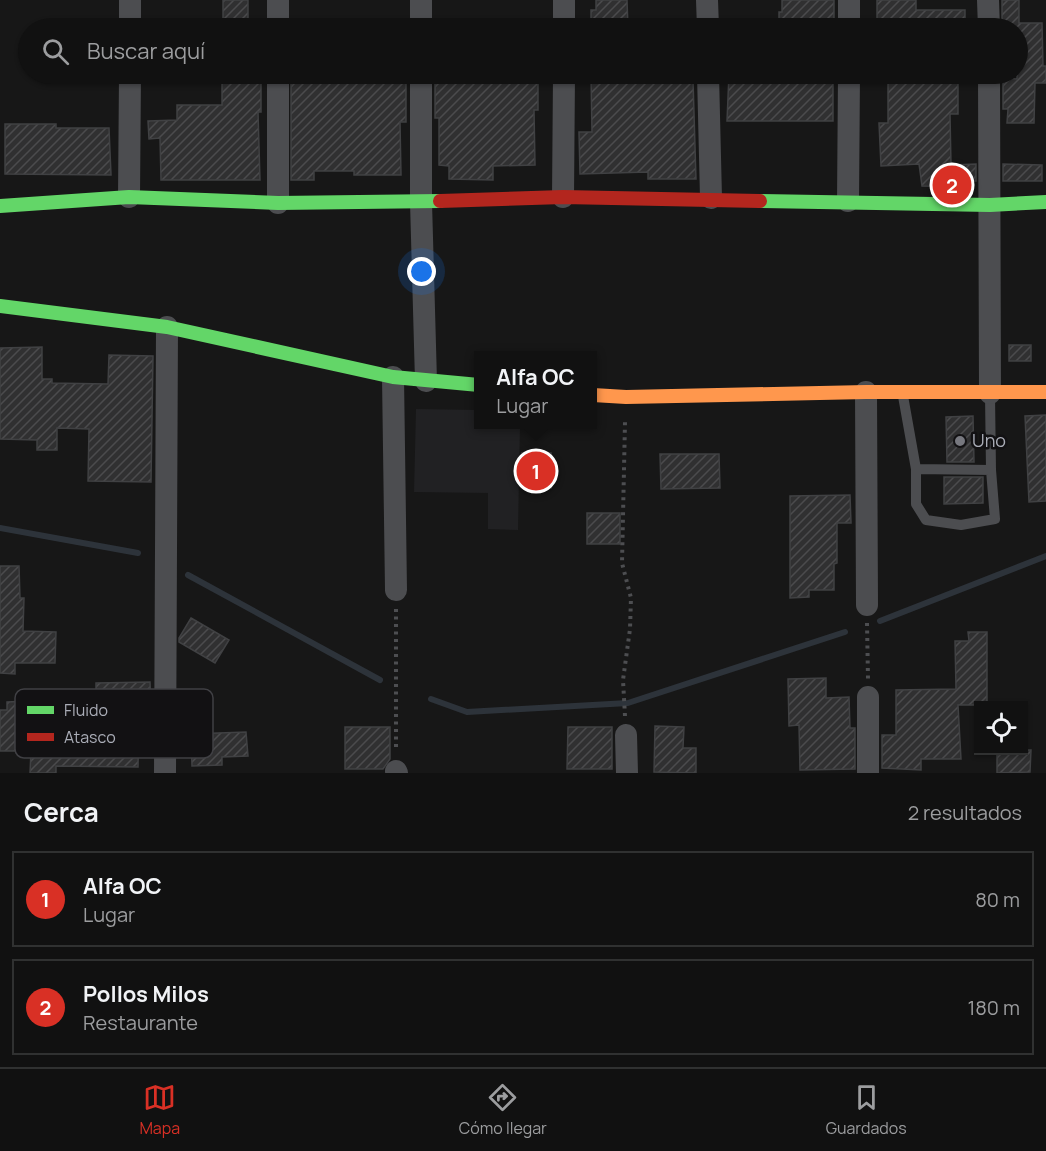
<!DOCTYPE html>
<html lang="es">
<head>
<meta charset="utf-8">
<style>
	body { margin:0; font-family:Manrope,sans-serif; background:#1a1a1a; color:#f1f3f6 }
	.controls { position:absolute; right:18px; bottom:18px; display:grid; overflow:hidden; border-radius:0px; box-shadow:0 2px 4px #0004 }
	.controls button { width:54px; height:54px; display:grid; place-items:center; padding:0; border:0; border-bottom:2px solid #303131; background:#111; color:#f1f3f6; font:30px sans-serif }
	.you { position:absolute; left:422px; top:272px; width:21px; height:21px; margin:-15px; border:4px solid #fff; border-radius:50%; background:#1a73e8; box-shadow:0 0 0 9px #1a73e833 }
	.badge { display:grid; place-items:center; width:39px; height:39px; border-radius:50%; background:#d93025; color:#fff; font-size:20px; font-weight:700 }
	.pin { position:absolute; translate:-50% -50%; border:3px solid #fff; box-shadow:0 2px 6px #0006 }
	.popup { position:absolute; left:474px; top:351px; width:123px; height:78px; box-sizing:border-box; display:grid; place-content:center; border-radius:0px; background:#111; filter:drop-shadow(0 2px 4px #0005); font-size:20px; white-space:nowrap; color:#9c9d9f }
	.popup b { font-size:22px; color:#f1f3f6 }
	.popup::after { content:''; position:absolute; left:50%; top:100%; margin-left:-12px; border:12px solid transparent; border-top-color:#111 }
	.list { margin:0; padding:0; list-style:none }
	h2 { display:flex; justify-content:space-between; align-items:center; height:78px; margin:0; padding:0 24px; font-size:26px }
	h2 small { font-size:20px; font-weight:400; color:#9c9d9f }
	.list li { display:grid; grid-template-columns:39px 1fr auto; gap:18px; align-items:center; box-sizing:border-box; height:96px; margin:0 12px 12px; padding:0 12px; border:2px solid #303131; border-radius:0px }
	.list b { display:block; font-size:22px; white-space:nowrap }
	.list p { margin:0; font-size:20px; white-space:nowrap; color:#9c9d9f }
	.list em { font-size:20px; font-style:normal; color:#9c9d9f }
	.icon { flex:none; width:33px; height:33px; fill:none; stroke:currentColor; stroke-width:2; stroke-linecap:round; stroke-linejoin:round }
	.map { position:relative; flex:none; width:1046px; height:773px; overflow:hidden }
	.search { position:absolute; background:#111; box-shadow:0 2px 4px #0004; left:18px; right:18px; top:18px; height:66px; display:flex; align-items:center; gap:15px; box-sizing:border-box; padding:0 21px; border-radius:33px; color:#9c9d9f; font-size:22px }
	.sheet { height:294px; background:#111 }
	nav { display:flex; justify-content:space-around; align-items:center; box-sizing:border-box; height:84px; border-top:2px solid #303131; background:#111; font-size:16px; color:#9c9d9f }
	nav a { display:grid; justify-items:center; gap:3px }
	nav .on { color:#d93025 }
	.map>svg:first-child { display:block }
	.built { fill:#212123 }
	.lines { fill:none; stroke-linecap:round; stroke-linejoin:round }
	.stream { stroke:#2d333a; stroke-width:6 }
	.building { fill:url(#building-hatch); stroke:#404143; stroke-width:1.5 }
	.path { stroke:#4d4e51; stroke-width:4; stroke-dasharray:3 4.5; stroke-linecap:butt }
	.lane { stroke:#4c4d50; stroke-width:10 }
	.street { stroke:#4c4d50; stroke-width:22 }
	.fast { stroke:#63d668; stroke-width:14 }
	.slow { stroke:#ff974d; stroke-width:14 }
	.jam { stroke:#b3261e; stroke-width:14 }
	.poi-dot { fill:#77787f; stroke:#121113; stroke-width:2 }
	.labels { text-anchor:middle; stroke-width:5; stroke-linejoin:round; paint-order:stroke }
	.poi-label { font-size:18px; fill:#aaadb7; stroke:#121113; text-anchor:start }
	.key { fill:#121113; stroke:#404044; stroke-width:1.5 }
	.key-label { font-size:16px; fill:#aaadb7 }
</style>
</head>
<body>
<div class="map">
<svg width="1046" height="773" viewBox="0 0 1046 773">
	<defs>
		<pattern id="building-hatch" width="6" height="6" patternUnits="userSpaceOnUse" patternTransform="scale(1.5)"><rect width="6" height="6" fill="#303031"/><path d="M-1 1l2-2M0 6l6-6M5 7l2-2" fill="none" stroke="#4b4b4d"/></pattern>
	</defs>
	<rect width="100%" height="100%" fill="#171717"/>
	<path class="built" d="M416,409l63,1v14l41,1 -2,105 -30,-1v-36l-74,-1z"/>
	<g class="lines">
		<path class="stream" d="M0,528l138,25
			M188,575l192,105
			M880,621l166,-65
			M431,699l36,13 161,-9 217,-71"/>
	</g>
	<path class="building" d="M223,0h25v28h-25z
		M596,0h31l1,28h-37v-18h5z
		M782,0h52v28h-55v-16h3z
		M877,0h39v10h49v18h-88z
		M1002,0h17v23h23l1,43h3v17h-11l-1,40h-27l1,-14h-5v-31l14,1v-51h-15z
		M291,74h115v48h-6l1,53h-47v-4h-40v9h-23z
		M435,74h45v2h58v34h-4l1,55 -42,1v14l-44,-1v-13l-10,-1v-47h-4z
		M639,74h45v6h9l3,99h-48v-7l-68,2 -1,-42h13l-1,-56z
		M729,74h41v3l63,-1v45h-106z
		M222,78l39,1v33h-3l2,68h-99l-1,-42 -11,1 -1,-18 29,-1v-15h45z
		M888,80h70v34h-8l1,51 25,-1v17h-4v6l-50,-1 -3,-22 -38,2 -2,-43h9z
		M5,124h51v4h53l2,47 -106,-1z
		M1003,164l39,1v16h-39z
		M1009,345h22v16h-22z
		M42,347v32h10v4l56,1 1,-29 44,1 -2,126 -63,-1 1,-52 -32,-1v22h-20v-10l-37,-1v-91z
		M1046,415v86l-17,1 -4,-86z
		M973,416l1,46h-27l-1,-45z
		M522,453h29v35h-29z
		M660,454h59l1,34 -59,1z
		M944,477h39v26l-39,1z
		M850,495l1,28h-14v40l-3,1v26h-25v7l-19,1v-102z
		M587,513h33v31h-33z
		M0,566h19l1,32h4l-1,33 33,1 -1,31h-40v11l-15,-1z
		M191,618l38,22 -14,23 -36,-21v-4z
		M968,632h19v73h-29l3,54h-40v11l-39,-2v-33h14v-45l60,-1 -1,-48h14z
		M826,678v20l23,-1 1,31h5v41l-55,1 -1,-45 -10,1 -1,-47z
		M150,682l1,30h-12l-1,55 -82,-1v7h-26l1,-22h-31v-41h7v-8l22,-1 1,19 19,-1v15h47v-51z
		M655,726l29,1 -1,21h13v25l-42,-1z
		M345,727h45v32l-7,10h-38z
		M568,727h44v42h-45z
		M246,732l2,24 -26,1v8l-30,1 -1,-32z
		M997,750h34l-1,22 -33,1z"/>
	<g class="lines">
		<path class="path" d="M396,609v142
			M867,623l1,56
			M625,716l-2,-36 7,-51 1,-31 -9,-35 3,-141"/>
		<path class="lane" d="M903,396l13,73 75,1 -1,-75
			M916,469v35l10,16 35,5 34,-6 -4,-49"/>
		<path class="street" d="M278,0v28
			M421,0v28
			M707,0l1,28
			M988,0l1,28
			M130,28v-28
			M564,28v-28
			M849,28v-28
			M278,74v129
			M421,74v128l5,179
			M708,74l3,124
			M989,74l1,319
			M129,197l1,-123
			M563,197l1,-123
			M848,201l1,-127
			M393,377l3,213
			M866,392l1,213
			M868,697v76
			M626,735l1,38
			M396,771l1,2
			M165,773l2,-446"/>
		<path class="fast" d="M760,201l230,4 56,-3
			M0,206l129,-9 149,6 162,-2
			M0,306l167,21 226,50 86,8"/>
		<path class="slow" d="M593,395l33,2 240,-5h180"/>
		<path class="jam" d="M440,201l123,-4 197,4"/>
	</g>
	<circle class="poi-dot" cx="960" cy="441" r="6"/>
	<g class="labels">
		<g class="poi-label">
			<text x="972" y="447">Uno</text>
		</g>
	</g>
	<rect x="15" y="689" width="198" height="69" rx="9" class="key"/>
	<rect x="27" y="706" width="27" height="8" fill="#63d668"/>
	<rect x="27" y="733" width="27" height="8" fill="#b3261e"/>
	<g class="key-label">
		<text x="64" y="716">Fluido</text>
		<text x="64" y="743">Atasco</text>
	</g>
</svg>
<div class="controls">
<button><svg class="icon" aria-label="locate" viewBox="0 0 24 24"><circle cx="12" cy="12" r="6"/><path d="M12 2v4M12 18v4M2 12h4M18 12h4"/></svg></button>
</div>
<div class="you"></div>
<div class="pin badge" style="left:536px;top:471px">1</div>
<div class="popup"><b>Alfa OC</b>Lugar</div>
<div class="pin badge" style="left:952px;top:185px">2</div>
<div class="search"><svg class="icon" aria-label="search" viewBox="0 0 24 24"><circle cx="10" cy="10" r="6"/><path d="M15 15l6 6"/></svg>Buscar aquí</div>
</div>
<section class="sheet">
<h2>Cerca<small>2 resultados</small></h2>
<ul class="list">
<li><span class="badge">1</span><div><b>Alfa OC</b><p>Lugar</p></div><em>80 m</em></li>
<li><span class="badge">2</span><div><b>Pollos Milos</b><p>Restaurante</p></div><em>180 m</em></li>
</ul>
</section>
<nav>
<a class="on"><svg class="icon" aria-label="map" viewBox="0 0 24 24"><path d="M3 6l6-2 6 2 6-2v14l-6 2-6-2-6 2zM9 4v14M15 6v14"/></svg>Mapa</a>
<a><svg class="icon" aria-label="directions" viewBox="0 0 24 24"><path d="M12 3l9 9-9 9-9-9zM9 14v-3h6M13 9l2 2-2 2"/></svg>Cómo llegar</a>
<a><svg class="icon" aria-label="saved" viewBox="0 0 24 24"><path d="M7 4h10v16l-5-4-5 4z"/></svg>Guardados</a>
</nav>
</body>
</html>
